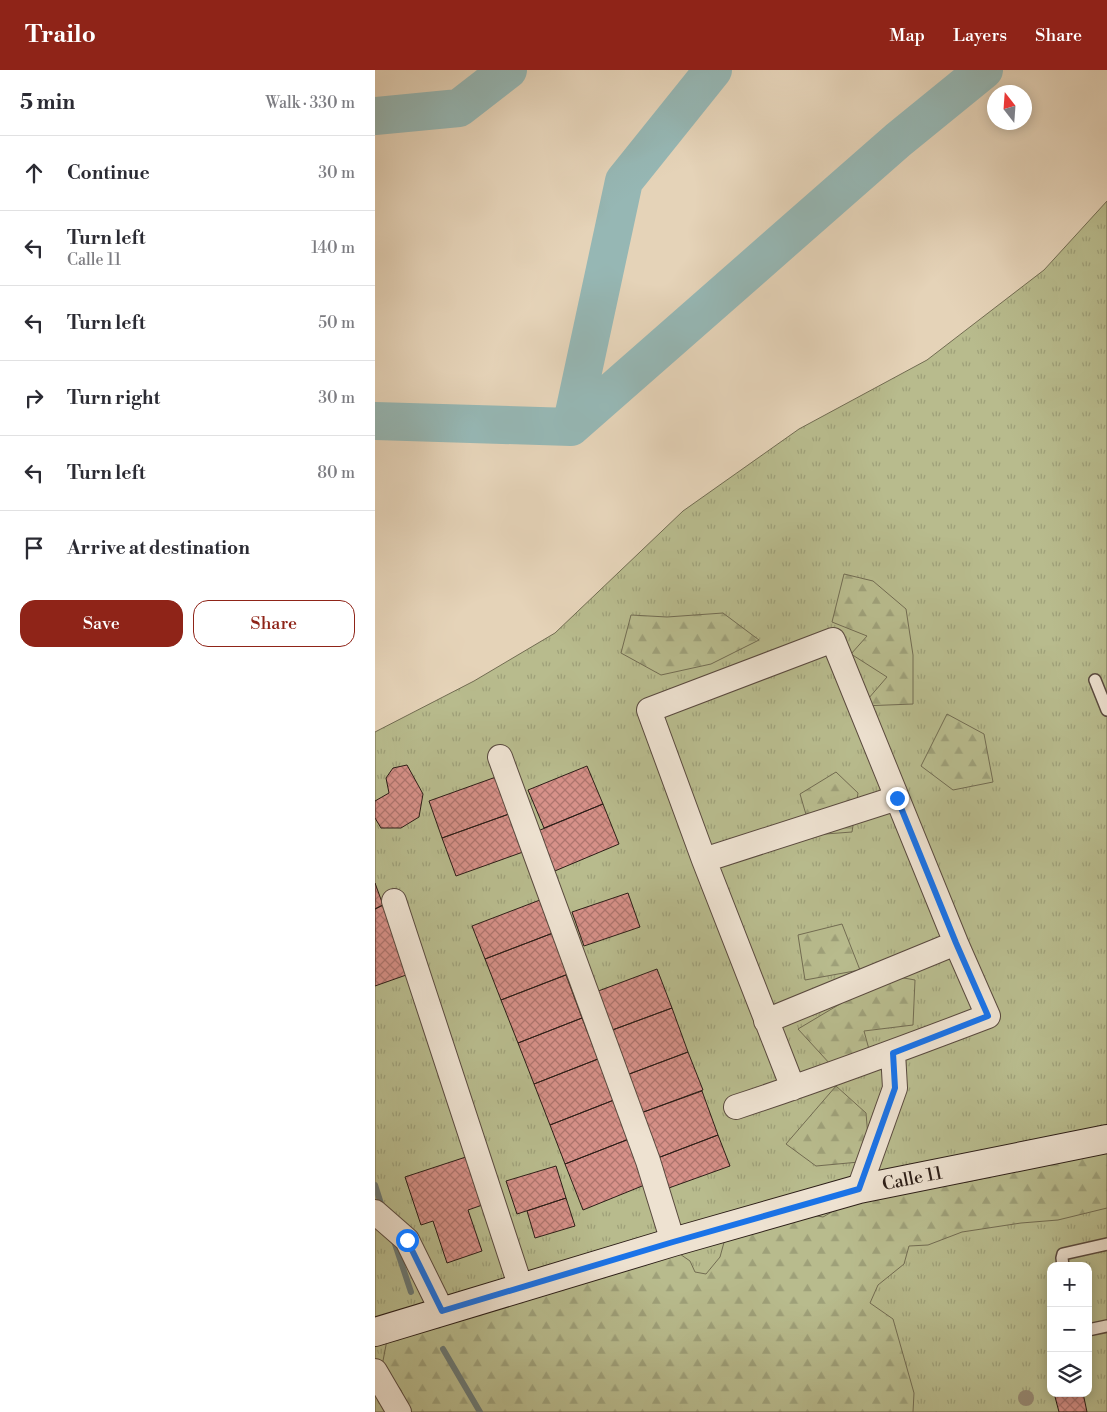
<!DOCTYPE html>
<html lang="en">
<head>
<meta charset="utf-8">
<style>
	body { margin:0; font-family:"Libre Bodoni",serif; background:#f7f7f7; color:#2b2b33 }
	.controls { position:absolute; right:15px; bottom:15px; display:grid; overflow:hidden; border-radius:10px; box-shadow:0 2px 12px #0003 }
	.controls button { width:45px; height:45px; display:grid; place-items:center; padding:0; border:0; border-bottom:1px solid #e1e1e2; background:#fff; color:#2b2b33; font:25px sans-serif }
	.compass { position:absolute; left:612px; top:15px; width:45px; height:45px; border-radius:50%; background:#fff; box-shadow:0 2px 12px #0003; rotate:343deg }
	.stop { position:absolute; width:15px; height:15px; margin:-11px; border:4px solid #1a73e8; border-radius:50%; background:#fff }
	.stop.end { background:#1a73e8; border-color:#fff; box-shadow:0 1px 5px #0008 }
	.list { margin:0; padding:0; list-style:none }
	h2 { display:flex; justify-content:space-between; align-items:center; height:65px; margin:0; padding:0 20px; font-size:21px }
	h2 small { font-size:16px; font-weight:400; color:#7c7c81 }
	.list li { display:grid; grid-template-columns:32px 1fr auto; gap:15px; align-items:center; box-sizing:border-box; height:75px; padding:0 20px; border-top:1px solid #e1e1e2 }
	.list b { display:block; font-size:19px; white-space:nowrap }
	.list p { margin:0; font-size:16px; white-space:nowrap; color:#7c7c81 }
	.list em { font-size:16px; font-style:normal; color:#7c7c81 }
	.actions { display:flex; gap:10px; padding:15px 20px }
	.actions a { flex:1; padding:11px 0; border:1px solid #8f2418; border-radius:15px; text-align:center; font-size:18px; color:#8f2418 }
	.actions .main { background:#8f2418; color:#fff }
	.icon { flex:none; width:28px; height:28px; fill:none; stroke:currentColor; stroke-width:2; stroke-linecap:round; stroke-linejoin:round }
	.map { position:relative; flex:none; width:732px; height:1342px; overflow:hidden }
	header { display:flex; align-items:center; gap:30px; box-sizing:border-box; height:70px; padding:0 25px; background:#8f2418; color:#fff }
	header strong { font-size:24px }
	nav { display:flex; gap:28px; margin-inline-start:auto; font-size:18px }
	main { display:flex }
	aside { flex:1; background:#fff }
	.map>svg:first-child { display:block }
	.grass { fill:url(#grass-tufts); stroke:#726c52; fill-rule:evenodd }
	.forest { fill:url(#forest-firs); stroke:#726c52 }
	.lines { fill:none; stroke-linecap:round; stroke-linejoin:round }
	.stream { stroke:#6b7975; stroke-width:6 }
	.river { stroke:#96b7b4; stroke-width:38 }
	.building { fill:url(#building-cross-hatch); stroke:#2b1d17 }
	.service-casing { stroke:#5a4a3f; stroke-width:14 }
	.minor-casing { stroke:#5a4a3f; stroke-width:26 }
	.secondary-casing { stroke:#2b1d17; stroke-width:30 }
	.service { stroke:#eee2d1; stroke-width:11 }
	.minor { stroke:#eee2d1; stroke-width:24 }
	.secondary { stroke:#eee2d1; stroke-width:28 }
	.tree { fill:#968973 }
	.route { stroke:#1a73e8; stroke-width:6 }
	.labels { text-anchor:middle; stroke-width:4; stroke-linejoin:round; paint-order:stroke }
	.street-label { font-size:18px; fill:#2b1d17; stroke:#eee2d1 }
</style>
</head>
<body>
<header>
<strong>Trailo</strong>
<nav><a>Map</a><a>Layers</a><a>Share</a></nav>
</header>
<main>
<aside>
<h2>5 min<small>Walk · 330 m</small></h2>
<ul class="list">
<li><svg class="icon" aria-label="ahead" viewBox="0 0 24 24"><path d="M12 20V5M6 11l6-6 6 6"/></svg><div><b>Continue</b></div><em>30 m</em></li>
<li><svg class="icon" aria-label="left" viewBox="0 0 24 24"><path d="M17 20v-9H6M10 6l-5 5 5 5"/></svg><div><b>Turn left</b><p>Calle 11</p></div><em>140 m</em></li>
<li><svg class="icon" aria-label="left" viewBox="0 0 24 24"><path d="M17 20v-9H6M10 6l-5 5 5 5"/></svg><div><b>Turn left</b></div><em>50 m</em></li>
<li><svg class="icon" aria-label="right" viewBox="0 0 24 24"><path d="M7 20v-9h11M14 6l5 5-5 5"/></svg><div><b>Turn right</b></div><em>30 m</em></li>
<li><svg class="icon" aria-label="left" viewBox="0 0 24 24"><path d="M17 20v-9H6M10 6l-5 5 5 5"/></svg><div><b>Turn left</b></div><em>80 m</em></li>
<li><svg class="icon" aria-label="arrive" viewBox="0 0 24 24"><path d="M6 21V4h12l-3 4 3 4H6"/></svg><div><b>Arrive at destination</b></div></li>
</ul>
<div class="actions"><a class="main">Save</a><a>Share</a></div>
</aside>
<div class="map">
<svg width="732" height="1342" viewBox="0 0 732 1342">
	<defs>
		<pattern id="grass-tufts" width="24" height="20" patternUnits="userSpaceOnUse" patternTransform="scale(1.25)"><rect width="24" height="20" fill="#b8bb8d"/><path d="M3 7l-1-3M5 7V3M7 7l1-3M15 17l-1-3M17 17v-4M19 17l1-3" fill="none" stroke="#9ea079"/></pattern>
		<pattern id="forest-firs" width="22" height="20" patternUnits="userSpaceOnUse" patternTransform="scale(1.25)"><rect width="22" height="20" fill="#b8bb8d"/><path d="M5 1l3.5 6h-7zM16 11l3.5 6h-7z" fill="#9ea079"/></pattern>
		<pattern id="building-cross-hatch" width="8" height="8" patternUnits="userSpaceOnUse" patternTransform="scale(1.25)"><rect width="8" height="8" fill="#d79189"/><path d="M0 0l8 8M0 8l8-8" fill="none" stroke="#af766f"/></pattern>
	</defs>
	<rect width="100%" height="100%" fill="#e5d3b8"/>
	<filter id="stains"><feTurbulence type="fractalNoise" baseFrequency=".004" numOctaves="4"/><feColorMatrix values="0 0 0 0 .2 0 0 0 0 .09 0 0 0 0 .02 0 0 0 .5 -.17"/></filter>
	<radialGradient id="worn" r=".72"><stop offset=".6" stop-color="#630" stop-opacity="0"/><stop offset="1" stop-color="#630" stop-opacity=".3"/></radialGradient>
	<path class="grass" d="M732,131v1211h-732v-680l99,-51 81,-48 128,-122 116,-82 128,-69 117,-90zM676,1196h37v127h-37z"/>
	<path class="forest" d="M469,504l29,7 33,28 7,46v49l-51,2 25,-29 -36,-23 16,-18 -35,-14z
		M348,543l36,27 -48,24 -50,11 -40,-22 10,-38 36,2z
		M572,644l37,20 9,48 -40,8 -32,-24z
		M461,702l22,21 -6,39 -40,3 -12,-41z
		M467,854l18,46 55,10 -2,45 -49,6 6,22 -39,12 -33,-36 47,-28 15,-31 -55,10 -7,-45z
		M461,1016l30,27 4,48 -54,5 -30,-22z
		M732,1077v61l-49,12 -37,3 -59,9 -34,13 -19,1 -5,18 -26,21 -8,18 23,16 21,74 -1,19h-504l-8,-22 -19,-24 5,-26 290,-88 13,9 5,11 11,2 14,-17 6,-22 80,-21 17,3 14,-8 34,-14 96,-13 104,-23z"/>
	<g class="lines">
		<path class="stream" d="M0,1115l8,25
			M18,1168l18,54
			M68,1279l37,63"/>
		<path class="river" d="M0,46l84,-8 49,-38
			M0,351l196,6 53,-246 89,-111
			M196,357l327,-287 86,-70"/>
	</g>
	<path class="building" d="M32,695l16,29 -4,23 -18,11h-20l-6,-10v-17l14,-8 -3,-15 7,-10z
		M212,696l16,38 -59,24 -16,-38z
		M121,707l13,37 -67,24 -13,-37z
		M228,734l16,40 -69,29 -17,-40z
		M134,744l14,38 -67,24 -14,-38z
		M0,813l8,22 -8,4z
		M253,823l12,34 -56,19 -12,-34z
		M165,830l13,33 -68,26 -13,-33z
		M8,835l26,69 -34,12v-77z
		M178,863l15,41 -67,26 -16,-41z
		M282,899l15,39 -65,24 -14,-39z
		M191,905l16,43 -64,25 -17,-43z
		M297,938l16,44 -64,24 -17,-44z
		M207,948l16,41 -64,25 -16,-41z
		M313,982l15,38 -65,24 -14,-38z
		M223,989l16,41 -64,25 -16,-41z
		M327,1021l16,44 -63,24 -17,-45z
		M239,1030l15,39 -64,25 -15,-39z
		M343,1065l12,31 -64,23 -11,-30z
		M254,1069l18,45 -64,26 -18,-46z
		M100,1084l16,48 -23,8 14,41 -35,12 -14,-42 -12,4 -16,-48z
		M181,1096l10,32 -49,16 -11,-33z
		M191,1128l9,28 -40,12 -8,-27z
		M679,1323h29l4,19h-28z"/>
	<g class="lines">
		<g class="service-casing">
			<path id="service" d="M720,610l12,30
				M688,1196l-1,-8 1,-4 44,-10
				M713,1260l19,-4"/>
		</g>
		<g class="minor-casing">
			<path id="minor" d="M125,687l148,404 25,81
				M329,790l193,-62
				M19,831l127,387
				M391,951l190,-78
				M361,1037c85,-28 168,-59 252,-91l-32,-73 -123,-303 -184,70 55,150 89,228
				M484,1119l36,-101 -2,-35
				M0,1142l32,28 35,71
				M0,1301l24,41"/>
		</g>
		<g class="secondary-casing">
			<g id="secondary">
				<path id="s1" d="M0,1262l298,-90 186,-53 248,-50"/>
			</g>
		</g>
		<use href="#service" class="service"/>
		<use href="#minor" class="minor"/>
		<use href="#secondary" class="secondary"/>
	</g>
	<circle class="tree" cx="651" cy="1328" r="8"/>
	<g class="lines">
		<path class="route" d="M32,1170l35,71 231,-69 186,-53 36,-101 -2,-35 95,-37 -32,-73 -59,-145"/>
	</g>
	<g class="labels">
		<g class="street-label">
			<text dy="6" stroke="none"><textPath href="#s1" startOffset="559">Calle 11</textPath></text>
		</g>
	</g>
	<rect width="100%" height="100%" filter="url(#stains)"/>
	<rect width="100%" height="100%" fill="url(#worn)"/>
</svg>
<div class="controls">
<button>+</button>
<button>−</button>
<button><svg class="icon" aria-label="layers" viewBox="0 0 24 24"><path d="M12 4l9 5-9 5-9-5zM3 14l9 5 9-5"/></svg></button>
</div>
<svg class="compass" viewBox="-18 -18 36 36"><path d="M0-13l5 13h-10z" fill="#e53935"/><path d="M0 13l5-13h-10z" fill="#7c7c81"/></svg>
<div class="stop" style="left:32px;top:1170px"></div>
<div class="stop end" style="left:522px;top:728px"></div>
</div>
</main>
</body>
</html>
